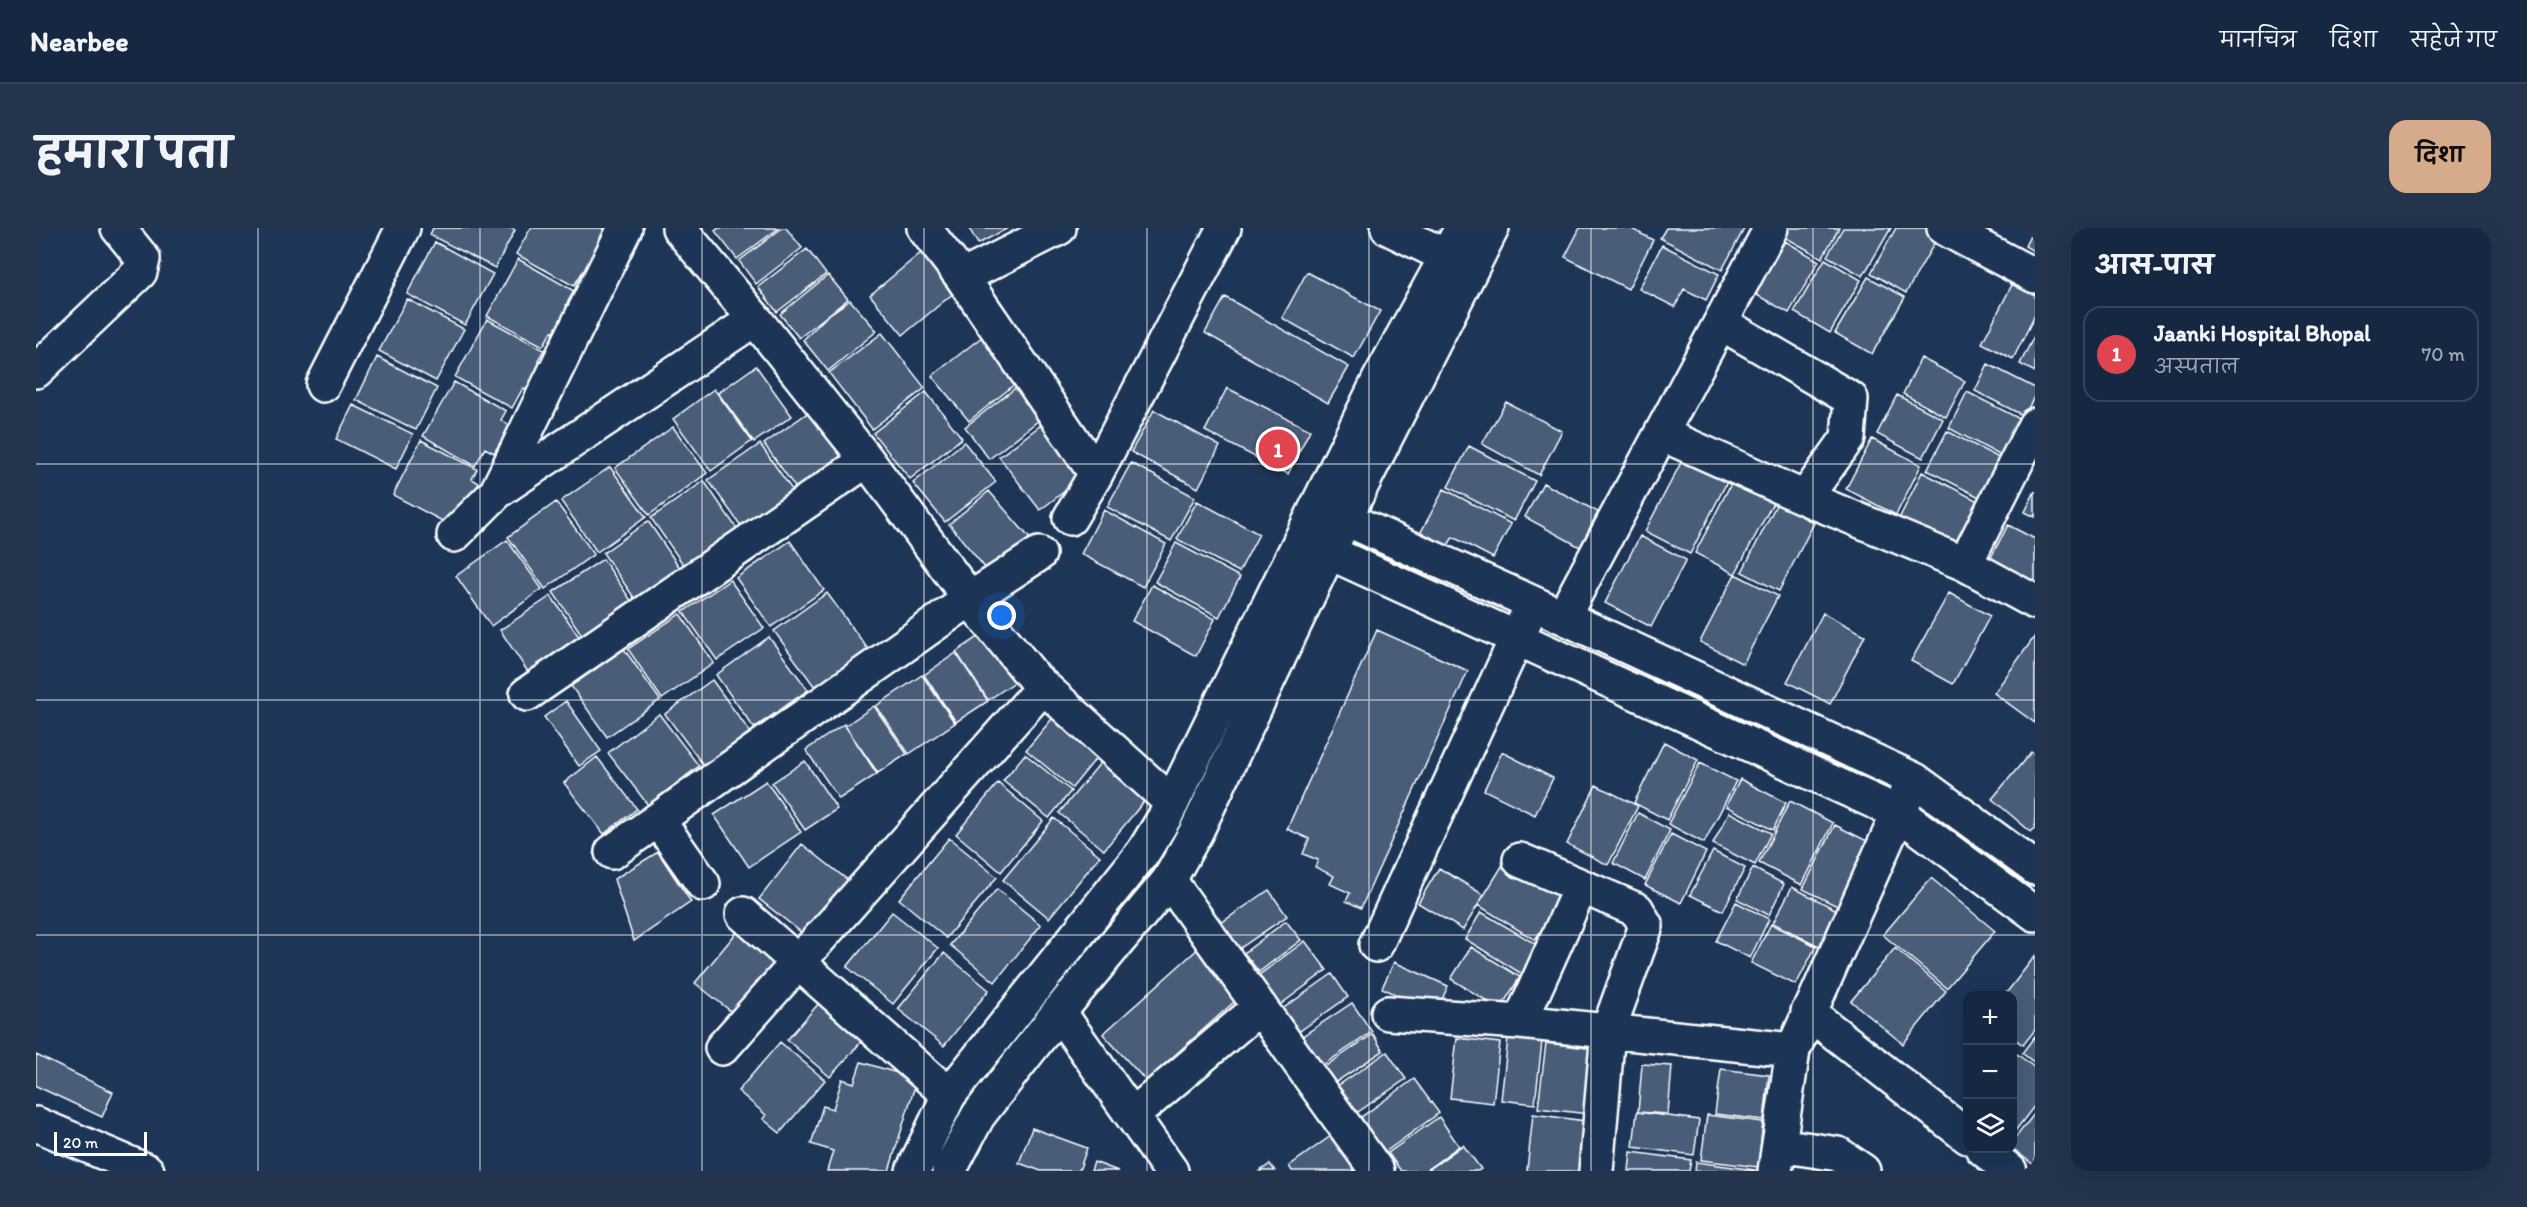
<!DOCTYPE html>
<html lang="hi">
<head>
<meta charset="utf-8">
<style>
	body { margin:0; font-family:Itim,"Playpen Sans Deva",sans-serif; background:#23344c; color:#f1f3f6 }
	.controls { position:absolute; right:18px; bottom:18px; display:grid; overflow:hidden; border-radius:12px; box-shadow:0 6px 24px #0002 }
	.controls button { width:54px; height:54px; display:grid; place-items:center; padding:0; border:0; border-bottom:2px solid #35445a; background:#162841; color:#f1f3f6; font:30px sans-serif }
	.scale { position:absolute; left:18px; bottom:15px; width:93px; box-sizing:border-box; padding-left:6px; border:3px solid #fff; border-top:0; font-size:16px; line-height:21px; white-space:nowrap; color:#fff; -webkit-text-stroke:4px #1d3557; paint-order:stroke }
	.you { position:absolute; left:966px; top:388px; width:21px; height:21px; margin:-15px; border:4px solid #fff; border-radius:50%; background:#1a73e8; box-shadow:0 0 0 9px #1a73e833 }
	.badge { display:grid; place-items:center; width:39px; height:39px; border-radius:50%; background:#d6ab8b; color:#fff; font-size:20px; font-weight:700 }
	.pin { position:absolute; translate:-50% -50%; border:3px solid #fff; box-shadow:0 2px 6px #0006 }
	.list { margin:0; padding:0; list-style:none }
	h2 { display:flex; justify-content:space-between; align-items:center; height:78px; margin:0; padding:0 24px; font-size:26px }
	h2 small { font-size:20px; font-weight:400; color:#9ea6b1 }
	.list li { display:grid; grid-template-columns:39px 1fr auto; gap:18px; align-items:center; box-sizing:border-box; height:96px; margin:0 12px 12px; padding:0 12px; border:2px solid #35445a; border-radius:18px }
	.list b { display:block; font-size:22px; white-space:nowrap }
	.list p { margin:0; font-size:20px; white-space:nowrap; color:#9ea6b1 }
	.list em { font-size:20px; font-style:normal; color:#9ea6b1 }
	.icon { flex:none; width:33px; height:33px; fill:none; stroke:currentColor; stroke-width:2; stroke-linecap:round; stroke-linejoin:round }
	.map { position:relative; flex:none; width:1999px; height:943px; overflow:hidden; border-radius:18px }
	header { display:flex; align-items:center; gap:36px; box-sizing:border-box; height:84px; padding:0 30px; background:#162841; border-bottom:2px solid #35445a }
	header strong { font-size:28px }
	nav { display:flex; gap:33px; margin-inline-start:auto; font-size:21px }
	.intro { display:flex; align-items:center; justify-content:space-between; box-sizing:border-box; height:144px; padding:0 36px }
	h1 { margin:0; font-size:42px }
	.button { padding:15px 27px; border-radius:18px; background:#d6ab8b; color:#111; font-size:21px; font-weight:700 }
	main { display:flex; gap:36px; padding:0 36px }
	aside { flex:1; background:#162841; border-radius:18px; box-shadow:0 6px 24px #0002 }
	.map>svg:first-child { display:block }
	.building { fill:#4a5d79; stroke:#fff; stroke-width:1.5 }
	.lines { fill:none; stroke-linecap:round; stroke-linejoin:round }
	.minor-casing { stroke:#fff; stroke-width:38 }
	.tertiary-casing { stroke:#fff; stroke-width:38 }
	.minor { stroke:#1d3557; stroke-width:33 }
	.tertiary { stroke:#1d3557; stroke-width:33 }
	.grid { fill:none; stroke:#fff; stroke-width:1.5; stroke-opacity:0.55 }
</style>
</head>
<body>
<header>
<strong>Nearbee</strong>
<nav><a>मानचित्र</a><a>दिशा</a><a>सहेजे गए</a></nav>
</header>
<div class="intro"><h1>हमारा पता</h1><a class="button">दिशा</a></div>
<main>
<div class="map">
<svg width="1999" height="943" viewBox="0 0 1999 943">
	<rect width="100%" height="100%" fill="#1d3557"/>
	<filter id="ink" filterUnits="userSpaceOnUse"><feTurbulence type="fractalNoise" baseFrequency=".0167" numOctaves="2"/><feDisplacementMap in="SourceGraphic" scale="12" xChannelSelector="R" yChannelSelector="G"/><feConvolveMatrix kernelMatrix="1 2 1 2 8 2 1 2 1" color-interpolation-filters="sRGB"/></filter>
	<g filter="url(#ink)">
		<path class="building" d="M397,0h78l4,2 -20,38 -65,-33z
			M495,0h74l2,1 -9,16 6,4 -15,26 -6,-4 -9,15 -58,-32z
			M683,0h60l-42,31 -22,-28z
			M746,0h4l16,20 -46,36 -17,-23z
			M933,0h39l-30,16z
			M1544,0h50l23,12 -25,49 -63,-32z
			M1630,0h76l2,1 -22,41 -62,-32z
			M1752,0h51l-17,30 -39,-22z
			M1807,0h48l-28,48 -36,-20z
			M1860,0h36l8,5 -34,60 -35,-20z
			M1998,0h1v24l-10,-6z
			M1749,13l34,20 -30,52 -34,-19z
			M399,14l58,32 -28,51 -58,-31z
			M1626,17l57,29 -13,26 -22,-11 -9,18 -36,-18z
			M892,19l33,40 -58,48 -33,-40z
			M771,21l19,25 -49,38 -19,-25z
			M482,31l56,32 -8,14 6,4 -14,25 -6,-3 -9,15 -56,-30z
			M1789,31l36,21 -31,53 -36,-21z
			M1271,44l73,39 -26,47 -72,-40z
			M792,47l20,24 -49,39 -19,-24z
			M1832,49l37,20 -33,57 -37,-21z
			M1979,51l20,10v26l-22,44 -31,-16z
			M1189,69l124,70 -21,36 -123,-70z
			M371,71l57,30 -28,52 -57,-30z
			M814,72l27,31 -49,40 -25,-31 24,-24z
			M451,91l57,31 -6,10 5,3 -15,28 -5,-3 -11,20 -57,-31z
			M846,105l43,55 -53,41 -43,-56z
			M1999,106v38l-15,-8z
			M947,108l36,45 -50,40 -37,-45z
			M341,129l60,31 -21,42 -60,-30z
			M1885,130l44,23 -19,36 -43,-23z
			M1952,136l47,24v7l-11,21 -49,-25z
			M720,138l36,50 -38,26 -36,-49z
			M418,154l52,29 -5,9 9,6 -16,27 -9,-5 -10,18 -52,-30z
			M982,158l25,31 -54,42 -24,-32z
			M1191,160l83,42 -22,44 -83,-43z
			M678,161l38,52 -41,30 -38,-52z
			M890,164l36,46 -52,41 -37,-46z
			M1931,164l55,28 -19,37 -54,-29z
			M1861,167l46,24 -20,39 -46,-24z
			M1470,174l56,29 -23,44 -57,-31z
			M317,177l60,29 -17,35 -60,-30z
			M777,181l36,50 -49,35 -36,-50z
			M1118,182l66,36 -22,42 -67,-36z
			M1005,197l41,53 -42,32 -41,-53z
			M637,199l34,46 -58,42 -34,-47z
			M1911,203l54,28 -20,39 -54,-28z
			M1836,211l49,26 -25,50 -50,-26z
			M385,212l56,29 -5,10 7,4 -15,29 -7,-3 -9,15 -55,-29z
			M928,214l32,40 -51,40 -32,-39z
			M724,216l35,50 -51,36 -36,-50z
			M1433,218l66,35 -21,40 -66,-34z
			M1649,227l44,23 -39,76 -45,-23z
			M1095,235l64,34 -24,44 -64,-34z
			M574,239l36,50 -49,35 -36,-51z
			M1886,244l56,29 -24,47 -55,-29z
			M1697,252l41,21 -39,73 -40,-21z
			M668,253l36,52 -53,37 -36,-52z
			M1507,255l55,29 -18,35 -55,-30z
			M1408,261l67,35 -18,34 -40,-21 -6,10 -26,-15z
			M953,263l43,50 -41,34 -42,-51z
			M1999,263v26l-10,-5z
			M1161,273l62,33 -20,38 -62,-33z
			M520,274l38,52 -49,35 -37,-52z
			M1741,275l37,20 -35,68 -37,-19z
			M1068,282l62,34 -23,43 -62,-33z
			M612,293l34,50 -45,31 -34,-49z
			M1972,297l27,14v49l-47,-25z
			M1604,308l46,24 -35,67 -46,-24z
			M471,312l35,49 -51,37 -35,-50z
			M754,313l34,49 -53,37 -35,-49z
			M1140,315l64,34 -21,40 -64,-35z
			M567,331l31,46 -50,33 -31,-46z
			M1699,346l43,22 -35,68 -43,-22z
			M694,352l34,48 -47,32 -34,-48z
			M1116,357l63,34 -19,37 -64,-35z
			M791,365l46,63 -53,38 -46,-63z
			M1913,365l41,23 -37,68 -42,-23z
			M515,368l31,45 -52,34 -30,-45z
			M1787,385l42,22 -35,69 -43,-22z
			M644,386l34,49 -52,36 -34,-50z
			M1341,402l91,41 -107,237 -15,-7 4,-8 -20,-9 4,-8 -19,-9 3,-7 -15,-6 6,-15 -22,-10z
			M947,406l32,48 -27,18 -32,-48z
			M1999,408v87l-41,-30z
			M733,409l39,53 -54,38 -38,-53z
			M588,421l36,51 -53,37 -36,-51z
			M920,425l32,48 -32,21 -32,-47z
			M886,447l33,48 -46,31 -33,-48z
			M676,452l38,52 -46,34 -39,-52z
			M530,473l35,50 -22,15 -35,-49z
			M838,478l33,48 -29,19 -33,-47z
			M623,486l40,52 -51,39 -40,-52z
			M1020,486l46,37 -30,37 -46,-38z
			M808,496l33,50 -38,25 -33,-49z
			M1628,514l34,18 -31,60 -33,-17z
			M1466,524l51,26 -18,37 -51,-25z
			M1995,524l4,3v73l-4,4 -39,-33z
			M989,526l46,37 -22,27 -46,-37z
			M561,529l40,52 -33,25 -40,-51z
			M769,533l32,48 -32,21 -33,-47z
			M1065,534l45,37 -42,51 -45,-37z
			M1664,535l36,18 -32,62 -36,-19z
			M1704,551l46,24 -13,27 -47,-24z
			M730,553l35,51 -52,35 -35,-52z
			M962,555l45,38 -42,51 -45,-38z
			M1560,557l42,21 -30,59 -41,-21z
			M1754,573l43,22 -31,62 -43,-22z
			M1693,584l42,21 -16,32 -42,-21z
			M1602,585l32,17 -25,50 -32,-17z
			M1018,590l46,38 -51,62 -46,-38z
			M1799,597l40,20 -32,64 -40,-20z
			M1635,606l35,18 -25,51 -36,-18z
			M913,610l48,39 -51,61 -47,-39z
			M766,616l52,41 -43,55 -52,-41z
			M1677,623l32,17 -22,43 -33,-16z
			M622,624l33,50 -57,39 -20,-62z
			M1468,635l57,34 -26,43 -57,-35z
			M1403,640l45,27 -21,35 -45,-27z
			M1717,640l31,16 -15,31 -32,-16z
			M1895,650l64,53 -48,57 -64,-53z
			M1756,659l47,24 -18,36 -48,-24z
			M961,661l44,36 -46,57 -45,-37z
			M1233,662l18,26 -51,35 -18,-26z
			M1700,674l33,17 -19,39 -34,-17z
			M856,684l46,36 -45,56 -46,-37z
			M1445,684l58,34 -17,28 -57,-35z
			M1250,693l15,19 -42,32 -15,-19z
			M1735,696l45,22 -20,39 -45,-22z
			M705,699l47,37 -46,56 -47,-37z
			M1269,713l22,29 -50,37 -22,-29z
			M1164,719l43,47 -97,87 -43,-47z
			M1435,719l49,30 -20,32 -49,-30z
			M1859,720l51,43 -43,53 -52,-43z
			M908,725l45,37 -45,56 -46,-37z
			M1999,728v74l-12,15 -11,-8v-41h-8z
			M1358,734l54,24 -12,27 -54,-25z
			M1296,746l16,23 -51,36 -16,-23z
			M790,767l43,38 -39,44 -43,-37z
			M1316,775l20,29 -55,37 -19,-30z
			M1337,806l10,17 -50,33 -10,-16z
			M1999,808v27l-13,-10z
			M1421,810l43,5 -7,60 -43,-5z
			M1472,810l34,4 -7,62 -34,-4z
			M744,814l45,38 -45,53 -17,-14 3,-4 -28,-24z
			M1510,815l49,6 -7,65 -50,-6z
			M1351,824l19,27 -54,37 -19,-27z
			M1981,826l18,14v37l-23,30v-75z
			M0,827l77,37 -11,25 -66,-31z
			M825,834l56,17 -28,92h-62l6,-20 -22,-7 12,-38 10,3 9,-30 12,4z
			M1606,836l30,2 -4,48 -30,-2z
			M1685,841l48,6 -5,45 -49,-6z
			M1378,851l25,34 -54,39 -25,-34z
			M1601,884l62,8 -5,35 -61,-8z
			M1999,885v53l-23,-18v-6z
			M1497,886l60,8 -6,49h-60z
			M1671,887l56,7 -5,45 -57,-7z
			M1403,889l20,29 -34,25h-24l-13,-18z
			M996,900l55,20 -8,23h-38l-22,-8z
			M1306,900l33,43h-83l-3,-5z
			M1427,917l18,24 -3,2h-51z
			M1595,924l60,8 -2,11h-60z
			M1058,934l24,9h-27z
			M1660,934l59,8v1h-60z
			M1234,936l5,7h-15z"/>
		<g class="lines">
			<g class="minor-casing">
				<path id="minor" d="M643,0l76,91 112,141 103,139 65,80 137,124
					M888,0l38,49 134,197
					M1352,0l58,28
					M1908,0l91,48
					M926,49l97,-49
					M1685,95l130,76 -3,39 -43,60
					M0,143l104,-99 3,-13 -25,-31
					M287,157l80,-157
					M1626,206l143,64 160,66 70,38
					M462,261l127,-261
					M1283,279l214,96 382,177 120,88
					M1034,290l26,-44 128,-246
					M418,307l44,-44 257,-172
					M1266,312l595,272 138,102
					M1929,336l70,-139
					M1527,389l208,-389
					M491,466l340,-234
					M622,592l45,64
					M576,624l358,-253 69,-45
					M1484,632l117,50 9,16 -38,105 -12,140
					M1133,652l208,291
					M707,686l206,181
					M1340,717l150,-327
					M1023,784l112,159
					M1772,784l160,125
					M1352,785l132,9 273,28
					M1484,794l61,-136
					M686,820l321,-361
					M1097,887l127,-108
					M1743,917l59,9 25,17
					M1946,920l28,23
					M1739,943l18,-121 114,-256"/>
			</g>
			<g class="tertiary-casing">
				<path id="tertiary" d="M0,896l111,47
					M877,943l36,-76 195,-244 22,-36 213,-435 83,-152
					M913,943l29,-55 81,-104 110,-132 27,-48 148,-312 148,-292"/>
			</g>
			<use href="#minor" class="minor"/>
			<use href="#tertiary" class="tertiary"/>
		</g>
	</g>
	<path class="grid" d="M222,0v943M444,0v943M666,0v943M888,0v943M1111,0v943M1333,0v943M1555,0v943M1777,0v943M0,236h1999M0,472h1999M0,707h1999"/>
</svg>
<div class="controls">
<button>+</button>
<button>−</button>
<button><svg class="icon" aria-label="layers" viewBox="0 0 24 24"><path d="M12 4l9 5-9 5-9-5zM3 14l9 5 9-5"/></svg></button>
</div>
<div class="scale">20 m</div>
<div class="you"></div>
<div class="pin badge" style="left:1242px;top:221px;background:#e0444e">1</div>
</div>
<aside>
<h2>आस-पास<small></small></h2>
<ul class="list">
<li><span class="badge" style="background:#e0444e">1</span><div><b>Jaanki Hospital Bhopal</b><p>अस्पताल</p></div><em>70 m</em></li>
</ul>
</aside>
</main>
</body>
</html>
